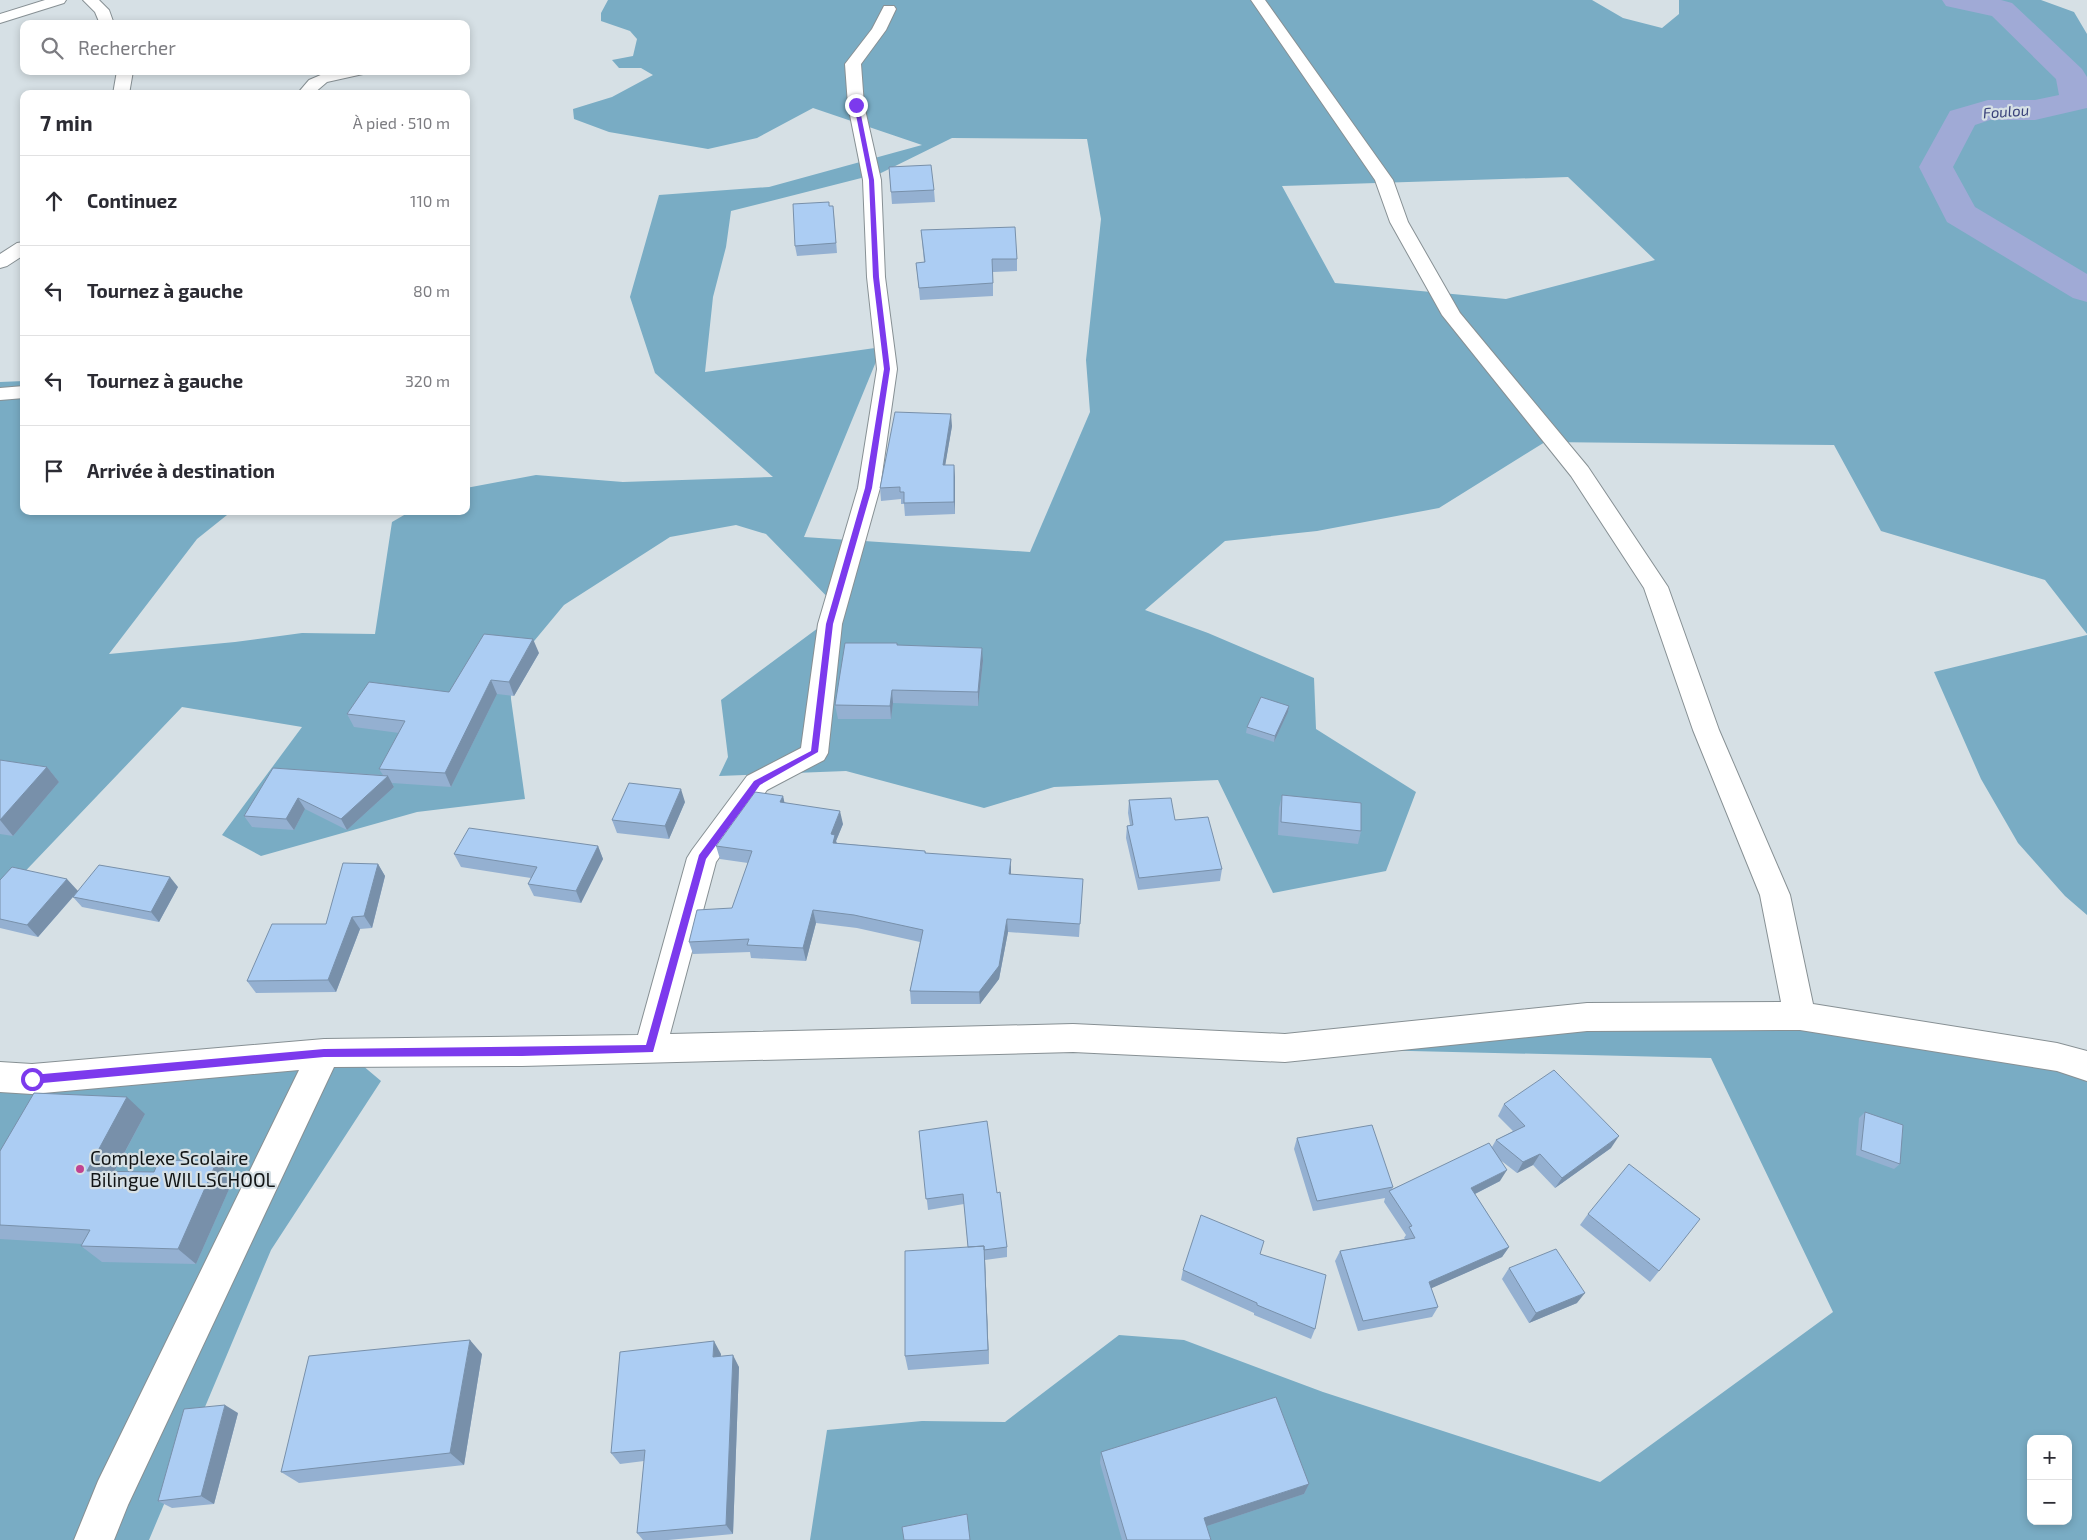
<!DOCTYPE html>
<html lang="fr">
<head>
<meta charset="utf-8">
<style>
	body { margin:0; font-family:"Exo 2",sans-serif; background:#f2f2f3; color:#2b2b33 }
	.controls { position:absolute; right:15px; bottom:15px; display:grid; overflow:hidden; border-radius:10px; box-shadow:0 2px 8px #0003 }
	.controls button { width:45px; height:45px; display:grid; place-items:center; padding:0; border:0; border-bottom:1px solid #e1e1e2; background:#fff; color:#2b2b33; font:25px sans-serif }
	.stop { position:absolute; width:15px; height:15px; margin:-11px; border:4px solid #7c3aed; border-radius:50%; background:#fff }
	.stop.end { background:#7c3aed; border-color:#fff; box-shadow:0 1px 5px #0008 }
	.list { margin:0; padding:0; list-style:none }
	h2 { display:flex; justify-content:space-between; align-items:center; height:65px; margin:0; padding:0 20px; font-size:21px }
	h2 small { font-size:16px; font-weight:400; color:#7c7c81 }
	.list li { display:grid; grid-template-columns:32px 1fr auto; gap:15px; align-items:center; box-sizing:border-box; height:90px; padding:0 20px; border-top:1px solid #e1e1e2 }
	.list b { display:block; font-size:19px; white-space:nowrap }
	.list em { font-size:16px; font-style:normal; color:#7c7c81 }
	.icon { flex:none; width:28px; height:28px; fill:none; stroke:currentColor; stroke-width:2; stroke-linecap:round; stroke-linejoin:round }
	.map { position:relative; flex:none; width:2087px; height:1540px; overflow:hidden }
	.search { position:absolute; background:#fff; box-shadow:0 2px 8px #0003; left:20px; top:20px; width:450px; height:55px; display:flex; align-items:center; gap:12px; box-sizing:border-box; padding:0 18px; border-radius:10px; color:#7c7c81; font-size:19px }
	.panel { position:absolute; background:#fff; box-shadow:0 2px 8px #0003; left:20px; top:90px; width:450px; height:425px; border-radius:10px }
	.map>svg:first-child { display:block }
	.forest { fill:#79acc4; fill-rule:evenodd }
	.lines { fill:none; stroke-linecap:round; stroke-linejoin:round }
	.river { fill:#a0aad6; fill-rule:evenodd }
	.minor-casing { stroke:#879094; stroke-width:2 }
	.minor { fill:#fff; fill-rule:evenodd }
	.wall { fill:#94b0d1 }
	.shaded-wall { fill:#7890aa }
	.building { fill:#accdf3; stroke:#7890aa }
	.route { fill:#7c3aed }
	.poi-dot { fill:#c04391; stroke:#d6e0e5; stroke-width:2 }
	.labels { text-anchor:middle; stroke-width:4.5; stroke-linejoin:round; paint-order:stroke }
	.far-water-label { font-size:15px; font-style:italic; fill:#394179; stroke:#d6e0e5 }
	.near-poi-label { font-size:19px; fill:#121516; stroke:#d6e0e5; text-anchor:start }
</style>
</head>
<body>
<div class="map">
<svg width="2087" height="1540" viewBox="0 0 2087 1540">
	<rect width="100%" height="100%" fill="#d6e0e5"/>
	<path class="forest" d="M608,0h984l31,18 39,10 17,-14v-14h362l33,12 13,22v600l-42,-54 -164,-49 -47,-86 -289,-3 -106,66 -122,23 -92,10 -80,69 63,23 106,45 2,51 100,63 -30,79 -113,22 -55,-113 -164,7 -70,21 -138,-37 -127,5 9,-19 -7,-57 120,-89 -75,-77 -30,-9 -66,12 -106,68 -54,65 1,29 14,100 -108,13 -156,44 -39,-21 80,-108 -120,-20 -169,177 -13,-2v-500l24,-1v130h208l-35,28 -88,115 126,-12 67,-9 73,1 17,-112 19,-11h55v-23l70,-13 87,7 150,-5 -118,-104 -25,-76 29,-102 110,-8 153,-42 -109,-37 -56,30 -49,11 -99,-17 -35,-13 -1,-10 39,-12 41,-22 -12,-7h-22l-7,-8 21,-4 4,-17 -7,-8 -29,-10v-8zM952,138l135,1 14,80 -15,141 4,52 -60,140 -226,-15 78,-190 -177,25 8,-75 13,-50 5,-36 150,-38zM1568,177l87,83 -149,39 -171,-16 -53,-97z
		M2087,635v280l-22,-19 -47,-53 -37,-64 -47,-107z
		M1800,1016l287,50v474h-1277l17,-110 95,-9 83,1 114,-87 65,5 139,52 277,90 233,-170 -122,-254 -426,-10zM2031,1439h37v82h-37z
		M349,1054l32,27 -110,169 -122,290h-149v-463z"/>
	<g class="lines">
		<path class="river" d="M1942,0h59l11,3 70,66 5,8v31l-52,12h-45l-15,5 -22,42 22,40 112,67v28l-14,-4 -126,-76 -28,-55 31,-56 38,-11h47l24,-5 -3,-16 -64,-63 -46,-10z"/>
		<g class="minor-casing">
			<path id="minor" d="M45,0h21l-2,3 -64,20v-9z
				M83,0h16l10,10 5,14h-14l-5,-12z
				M1251,0h14l128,180 15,42 52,91 128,154 80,120 51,143 71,165 23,109 244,39 30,8v30l-30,-10 -257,-41 -213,1 -302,31 -212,-10 -551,14 -188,1 -206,438 -14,35h-40l24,-59 201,-411 -267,24 -32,-2v-30l32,2 292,-25 314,-4 49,-177 5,-8 55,-74 54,-28 17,-124 40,-136 19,-119 -10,-92 -4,-97 -15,-75 -3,-41 27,-35 12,-23h10l2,3 -10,21 -25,34 3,41 17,75 4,97 12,92 -17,119 -38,136 -14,129 -4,7 -57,30 -51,72 -46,172 403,-10 212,10 302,-31 194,-1 -21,-107 -67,-165 -49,-142 -73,-112 -129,-161 -52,-93 -15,-42z
				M117,71h16l-4,23h-16z
				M330,71h36l-3,3 -36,8 -14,12h-16l12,-14z
				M24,242v13l-17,11 -7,2v-14l17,-11z
				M24,386v12l-24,2v-12z"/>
		</g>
		<use href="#minor" class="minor"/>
	</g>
	<path class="wall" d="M889,167l45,23 1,12 -43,2z
		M829,206l5,9 3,38 -40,3 -2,-10z
		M921,230l96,29v12l-24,1v24l-73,4 -4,-37 8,-1z
		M952,426l-7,39h9l1,49 -50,2 -1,-12h-3v-5l-20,2 -1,-13z
		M898,645l85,16 -5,45 -85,-3 -2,16h-53l-3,-14z
		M539,653l-25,43 -17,-2 -46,93 -59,-4 2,4 -47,43 -42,-21 -11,21 -42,-3 -8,-11 29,-48 110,7 -4,-6 20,-36 -45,-6 -7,-13 102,-22z
		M1289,706l-1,6 -14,30 -28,-9 1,-6z
		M0,760l47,7 12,15 -46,54 -13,-2z
		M1282,795l79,36 -3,13 -80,-9 1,-27z
		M783,796l1,6 59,22 -7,17 1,2 88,8 1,2 156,39 -3,45 -71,-5 -9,47 -19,25h-69l-1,-13 10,-49 -63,-14 -41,-5 -10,38 -55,-3 -1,-6 -57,2 -4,-12 43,-34 16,-45 -28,-4 -4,-13z
		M1129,800l46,20 47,49 -2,12 -82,9 -12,-52 1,-12 3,-1 -2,-12z
		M685,802l-16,37 -52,-6 -5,-13z
		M598,846l5,13 -22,44 -47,-7 -6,-12 3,-6 -70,-11 -7,-13z
		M378,864l7,12 -13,52 -12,1 -24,63 -80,1 -9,-12 79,-57z
		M0,880l78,11 100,-4 -19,35 -77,-15 -9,-10 -35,40 -38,-9z
		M1504,1104l107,44 -56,40 -22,-23 -16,8 -18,-14 1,22 -25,13 34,53 -7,10 -71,31 7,19 -6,10 -74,14 -23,-70 5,-10 65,-12 -1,-1 2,-3 -22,-33 1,-4 -72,13 -19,-62 3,-11 96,49 -1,2 100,-42 4,-7 17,-9 -15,-15z
		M1865,1112l35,52 -6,5 -38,-14 3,-37z
		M145,1114l-30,57 39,1 63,-11 17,17 -38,86 -94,-2 -21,-16 2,-2 -83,-5v-88z
		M919,1131l78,62 10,54v10l-22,3 4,104 -81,6 -3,-14 63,-109 -4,-43 -36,6z
		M1588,1214l71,57 -9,11 -70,-57z
		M1260,1254l55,75 -4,10 -57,-24v-2l-73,-33 2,-10z
		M1509,1268l68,35 -48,20 -27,-44z
		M482,1354l-18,111 -165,18 -18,-11z
		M721,1354l-1,2 19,11 -6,167 -65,6h-25l-6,-7 7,-72 -24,3 -9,-11z
		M238,1413l-24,91 -42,4 -14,-7z
		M1101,1452l208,32 -5,10 -97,32 4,14h-89l-22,-77z"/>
	<path class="shaded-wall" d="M951,414l1,12 -9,52v-13z
		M954,465l1,12v37l-1,-12z
		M533,639l6,14 -25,43 -5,-14z
		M982,648l1,13 -5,45v-14z
		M491,680l6,14 -46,93 -6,-14z
		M892,690l1,13 -2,16 -1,-13z
		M1289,706l-1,6 -14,30 1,-6z
		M47,767l12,15 -46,54 -13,-16z
		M388,776l6,11 -47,43 -6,-11z
		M681,789l4,13 -16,37 -4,-13z
		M783,796l3,13 -6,-7z
		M298,798l7,11 -11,21 -8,-11z
		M840,811l3,13 -7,17 2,7 -2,8 -5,-22z
		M598,846l5,13 -22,44 -5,-12z
		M1011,859v14l-1,15 -1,-14z
		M378,864l7,12 -13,52 -8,-12z
		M170,877l8,10 -19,35 -8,-10z
		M67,879l11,12 -40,46 -11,-12z
		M813,910l3,13 -10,38 -3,-13z
		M352,917l8,12 -24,63 -8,-12z
		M1007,919l1,13 -9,47 -19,25 -1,-12z
		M127,1097l18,17 -39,73 -19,-16z
		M1619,1136l-8,12 -56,40 7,-10z
		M1540,1154l-7,11 -16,8 6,-11z
		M217,1161l17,17 -38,86 -18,-15z
		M1507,1170l-7,11 -35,18 6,-11z
		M984,1246l1,15 4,103 -1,-14z
		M1509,1247l-7,10 -79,35 6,-10z
		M1585,1293l-8,10 -48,20 7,-10z
		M470,1340l12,14 -18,111 -14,-12z
		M714,1341l7,13 -1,15 -7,-12z
		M733,1355l6,12 -6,167 -7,-9z
		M225,1405l13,8 -24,91 -13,-8z
		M1309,1484l-5,10 -103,34 3,-10z"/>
	<path class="building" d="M931,165l3,25 -43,2 -2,-25z
		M829,202v4h4l3,37 -41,3 -2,-42z
		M1015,227l2,32h-25l1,24 -74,5 -3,-25 9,-1 -4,-32z
		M895,412l56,2 -8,51h11v37l-50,1v-11h-4v-5l-20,1z
		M484,634l49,5 -24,43 -18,-2 -46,93 -66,-4 26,-48 -58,-7 22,-32 80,10z
		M845,643h52v2l85,3 -4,44 -86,-2 -2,16 -55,-1z
		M1261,697l28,9 -14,30 -28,-9z
		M0,760l47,7 -47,53z
		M273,768l115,8 -47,43 -43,-21 -12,21 -42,-3z
		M629,783l52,6 -16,37 -53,-6z
		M755,792l28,4 -3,6 60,9 -9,23 4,1 -2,8 92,8v2l86,6 -2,15 74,5 -3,45 -73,-5 -8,47 -20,26 -69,-1 13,-61 -69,-15 -41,-5 -10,38 -56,-3 2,-6 -60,3 8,-32 35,-2 20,-57 -36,-5z
		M1282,795l79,8v28l-80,-9z
		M1171,798l4,22 33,-3 14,52 -83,9 -12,-52 6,-1 -4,-25z
		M469,828l129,18 -22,45 -48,-7 9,-17 -83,-13z
		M343,863l35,1 -14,52 -12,1 -24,63 -81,1 25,-57h54z
		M99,865l71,12 -19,35 -78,-15z
		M12,867l55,12 -40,46 -27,-6v-39z
		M1554,1070l65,66 -57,42 -22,-24 -17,8 -27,-22 29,-14 -21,-22z
		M34,1093l93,4 -40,74 67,1 5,-12 58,1 -39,88 -97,-3 9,-16 -90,-5v-74z
		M1865,1112l38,13 -3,39 -39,-14z
		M987,1121l10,72 3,-1 7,55 -23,3v-4l-16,1 -5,-53 -37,5 -7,-68z
		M1372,1125l21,62 -76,14 -20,-63z
		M1489,1143l18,27 -36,18 38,59 -80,35 9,25 -75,14 -23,-70 75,-13 -6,-11 3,-1 -23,-35z
		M1629,1164l71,55 -41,52 -71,-57z
		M1201,1215l63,26 -4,13 66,21 -11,54 -58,-24v-2l-74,-33z
		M984,1246l4,104 -83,6v-105z
		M1556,1249l29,44 -49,20 -27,-45z
		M470,1340l-20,113 -169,19 28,-116z
		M714,1341l-1,16 20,-2 -7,170 -89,8 8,-83 -34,3 9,-101z
		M1276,1397l33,87 -105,34 7,22h-84l-26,-88z
		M225,1405l-24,91 -43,5 26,-92z
		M967,1514l3,26h-66l-2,-13z"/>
	<path class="route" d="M856,104l3,1 15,75 5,97 11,92 -18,119 -39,136 -15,128 -58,33 -54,74 -53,193 -131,4 -198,1 -292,27 -3,-2v-6l3,-1 292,-26 322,-4 53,-190 55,-74 57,-30 15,-127 39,-136 19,-119 -11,-92 -4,-97 -15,-75z"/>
	<circle class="poi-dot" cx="80" cy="1169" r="5"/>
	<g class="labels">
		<g class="far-water-label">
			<text transform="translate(2006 112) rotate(-4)" y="5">Foulou</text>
		</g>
		<g class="near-poi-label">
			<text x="90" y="1165">Complexe Scolaire<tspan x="90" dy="22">Bilingue WILLSCHOOL</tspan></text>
		</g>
	</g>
</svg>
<div class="controls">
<button>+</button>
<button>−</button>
</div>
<div class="stop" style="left:32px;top:1079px"></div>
<div class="stop end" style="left:856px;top:105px"></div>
<div class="search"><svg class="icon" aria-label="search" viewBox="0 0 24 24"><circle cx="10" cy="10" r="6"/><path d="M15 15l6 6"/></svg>Rechercher</div>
<section class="panel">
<h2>7 min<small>À pied · 510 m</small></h2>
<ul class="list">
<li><svg class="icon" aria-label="ahead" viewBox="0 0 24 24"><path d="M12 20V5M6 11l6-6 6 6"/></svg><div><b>Continuez</b></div><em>110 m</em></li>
<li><svg class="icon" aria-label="left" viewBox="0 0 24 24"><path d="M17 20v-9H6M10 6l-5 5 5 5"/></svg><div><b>Tournez à gauche</b></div><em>80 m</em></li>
<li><svg class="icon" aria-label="left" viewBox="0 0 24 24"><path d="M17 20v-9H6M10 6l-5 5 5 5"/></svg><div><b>Tournez à gauche</b></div><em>320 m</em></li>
<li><svg class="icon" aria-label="arrive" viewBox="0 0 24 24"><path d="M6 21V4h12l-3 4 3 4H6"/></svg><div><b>Arrivée à destination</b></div></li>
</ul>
</section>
</div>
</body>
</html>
